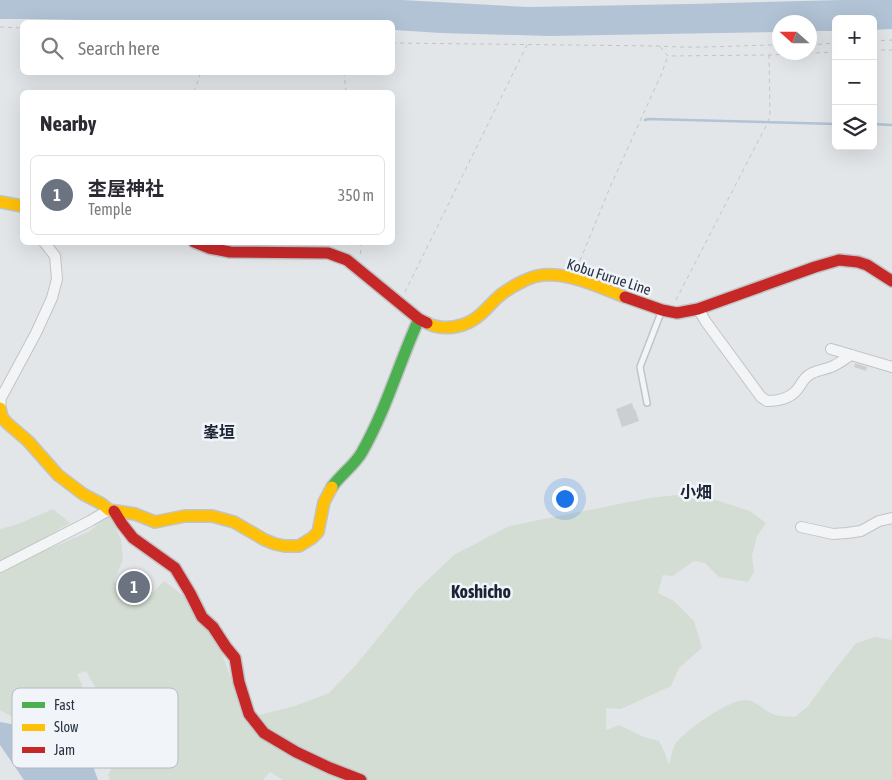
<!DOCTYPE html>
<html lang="en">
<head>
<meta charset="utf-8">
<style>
	body { margin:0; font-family:"Asap Condensed","Noto Sans JP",sans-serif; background:#f2f2f3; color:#2b2b33 }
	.controls { position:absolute; right:15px; top:15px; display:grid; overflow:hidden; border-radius:8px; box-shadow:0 5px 20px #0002 }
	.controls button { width:45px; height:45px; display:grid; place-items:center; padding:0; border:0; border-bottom:1px solid #e1e1e2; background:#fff; color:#2b2b33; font:25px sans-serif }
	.compass { position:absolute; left:772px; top:15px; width:45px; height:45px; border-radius:50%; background:#fff; box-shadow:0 5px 20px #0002; rotate:291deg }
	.you { position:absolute; left:564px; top:498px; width:18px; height:18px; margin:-12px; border:4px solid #fff; border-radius:50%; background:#1a73e8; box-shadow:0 0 0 8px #1a73e833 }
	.badge { display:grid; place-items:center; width:32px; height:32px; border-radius:50%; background:#1a73e8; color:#fff; font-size:16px; font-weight:700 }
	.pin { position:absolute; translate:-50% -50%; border:2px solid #fff; box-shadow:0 1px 5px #0006 }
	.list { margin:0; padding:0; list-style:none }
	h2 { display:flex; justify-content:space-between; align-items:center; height:65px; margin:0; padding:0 20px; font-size:21px }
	h2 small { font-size:16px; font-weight:400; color:#7c7c81 }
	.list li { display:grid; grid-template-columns:32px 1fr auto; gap:15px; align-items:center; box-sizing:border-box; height:80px; margin:0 10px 10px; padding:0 10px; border:1px solid #e1e1e2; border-radius:8px }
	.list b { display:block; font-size:19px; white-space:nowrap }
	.list p { margin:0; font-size:16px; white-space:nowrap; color:#7c7c81 }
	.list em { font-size:16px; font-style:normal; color:#7c7c81 }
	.icon { flex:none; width:28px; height:28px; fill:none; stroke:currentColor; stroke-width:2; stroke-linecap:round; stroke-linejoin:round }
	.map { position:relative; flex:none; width:892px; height:780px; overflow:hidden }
	.search { position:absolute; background:#fff; box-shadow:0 5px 20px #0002; left:20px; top:20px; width:375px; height:55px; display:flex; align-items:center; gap:12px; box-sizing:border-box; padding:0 18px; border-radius:8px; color:#7c7c81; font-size:19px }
	.panel { position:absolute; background:#fff; box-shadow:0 5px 20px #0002; left:20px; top:90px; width:375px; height:155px; border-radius:8px }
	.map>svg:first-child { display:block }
	.green { fill:#d4ddd4 }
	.water { fill:#b1c3d5 }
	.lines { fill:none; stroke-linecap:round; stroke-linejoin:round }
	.stream { stroke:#b1c3d5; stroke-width:2.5 }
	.building { fill:#ccced1 }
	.lane-casing { stroke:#c1c4c7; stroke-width:8 }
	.street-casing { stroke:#c1c4c7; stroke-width:12 }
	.fast-casing { stroke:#c1c4c7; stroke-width:14 }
	.slow-casing { stroke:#c1c4c7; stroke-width:14 }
	.jam-casing { stroke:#c1c4c7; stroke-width:14 }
	.path { stroke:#c3c4c9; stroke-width:1; stroke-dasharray:4 4; stroke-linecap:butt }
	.lane { stroke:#f3f4f6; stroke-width:5 }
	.street { stroke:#f3f4f6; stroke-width:10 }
	.fast { stroke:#4caf50; stroke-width:11 }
	.slow { stroke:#ffc107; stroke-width:11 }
	.jam { stroke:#c62828; stroke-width:11 }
	.labels { text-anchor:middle; stroke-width:5; stroke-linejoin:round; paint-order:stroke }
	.street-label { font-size:15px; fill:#293344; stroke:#f1f4f8 }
	.neighbourhood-label { font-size:16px; font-weight:bold; fill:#1b2434; stroke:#f1f4f8 }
	.quarter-label { font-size:18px; font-weight:bold; fill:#1b2434; stroke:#f1f4f8 }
	.key { fill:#f1f4f8; stroke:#b5bac2; stroke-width:1 }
	.key-label { font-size:14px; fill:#293344 }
</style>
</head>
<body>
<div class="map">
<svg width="892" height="780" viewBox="0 0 892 780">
	<rect width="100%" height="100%" fill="#e3e6e9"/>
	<path class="green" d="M694,493l56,18 16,12 -9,13 -5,20 2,16 -6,10 -29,-5 -14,-14 -11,-2 -21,15 -10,-1 -5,18 16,8 20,20 8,27 -23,20 -8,18 -50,23 -15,-1v22l13,-5 25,12 15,4 6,12 4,12c2,-7 3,-16 7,-22 10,-13 52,-43 69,-43 10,0 16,8 24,12 7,5 18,4 26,5l13,-11 22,-30 26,-33 20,-6 16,3v140h-609l-13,-8 -7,8h-153l-2,-5 5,-10 3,-15 18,3 24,-17 -7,-20 -2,-15 -29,-9 -10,7 -14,-10 -10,-18 -9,3 5,11v13l-14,12 -14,3 -12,-6 -5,8 -8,6 -18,-5 -11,-6v-181l18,-5 35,-15 17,14 -24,14 5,11 37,-16 22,-17 11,24 2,20 -9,22 17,21 19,-6 14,-15 24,18 32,49 13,36 10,35 52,-13 34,-13 26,-27 62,-76 37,-35 55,-29 140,-28z"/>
	<path class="water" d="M0,0h402l126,7 161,-3 153,-4h50v29l-19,1v-11h-37v12h-26v-9h-30l-1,10 -229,4 -109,-3 -47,-3h-1l-1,-8h-223l-136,-3h-33z
		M92,690l8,7 10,5 11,-2 10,6 3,12 -13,14 -12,7 -10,15 -5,15 4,11h-74l-24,-35v-23l43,8 15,-11 16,-6 11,-8 1,-14z"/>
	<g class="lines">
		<path class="stream" d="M645,120l3,-1 188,5
			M873,124l19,1"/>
	</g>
	<path class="building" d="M855,363l12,4 -1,4 -12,-4z
		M632,403l2,7 1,-1 4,12 -17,6 -6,-18z
		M128,570l6,2 -3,11 -7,-2z
		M133,578l8,3 -6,15 -8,-4z"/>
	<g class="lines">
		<g class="lane-casing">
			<path id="lane" d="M647,403l-7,-36 22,-57"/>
		</g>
		<g class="street-casing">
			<path id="street" d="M698,309l8,13 55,75 6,4c13,0 25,-3 32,-14 3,-4 5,-9 10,-12 6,-5 15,-5 22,-8 8,-3 14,-9 21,-12
				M831,349l61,18
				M0,407l1,-9 35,-65 16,-35 5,-19 -2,-23 -11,-14
				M801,527l32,7 14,-1 14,-2 18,-10 13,-3
				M0,567l90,-46 19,-11"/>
		</g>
		<g class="fast-casing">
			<path id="fast" d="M332,487c9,-13 23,-22 30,-35 24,-42 37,-89 57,-133"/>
		</g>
		<g class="slow-casing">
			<path id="slow" d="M0,202l22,4
				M427,323c17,9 40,4 54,-9 8,-7 15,-17 25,-23 7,-5 22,-13 31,-15 28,-6 62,11 88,21
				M0,408l2,9 5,6 21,18 30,34 25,19 19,10 7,6 26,4 20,8 30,-6h27l22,6 31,18 10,4 10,2h14l13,-8 6,-6 6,-30 8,-15"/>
		</g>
		<g class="jam-casing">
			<path id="jam" d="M194,242l15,6 21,4 98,1 19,7 72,59 8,4
				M625,297l37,13 15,3 21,-4 117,-42 24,-7 19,2 9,3 25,16
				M114,511l8,13 11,14 42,30 15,25 12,24 11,10 13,20 9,11 4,24 10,32 15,19 32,19 34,16 31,12"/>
		</g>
		<path class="path" d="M0,27l22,1
			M873,41l19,-1
			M392,43l267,3c40,3 80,-1 121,-1
			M810,45l26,-2
			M660,47l8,9 101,-1 67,-3
			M873,50h19
			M344,72l2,20
			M194,92l7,-20
			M360,242l1,15
			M577,268l34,-83 50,-110 7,-19
			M405,292l122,-247
			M676,300l91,-176 3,-8 -1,-61"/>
		<use href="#lane" class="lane"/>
		<use href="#street" class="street"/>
		<use href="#fast" class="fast"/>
		<use href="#slow" class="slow"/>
		<use href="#jam" class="jam"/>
	</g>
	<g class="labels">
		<g class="street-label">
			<text transform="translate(609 277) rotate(18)" y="5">Kobu Furue Line</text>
		</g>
		<g class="neighbourhood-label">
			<text x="219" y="438">峯垣</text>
			<text x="696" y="498">小畑</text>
		</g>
		<g class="quarter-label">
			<text x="481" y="598">Koshicho</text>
		</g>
	</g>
	<rect x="12" y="688" width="166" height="80" rx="8" class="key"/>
	<rect x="22" y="702" width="23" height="6" fill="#4caf50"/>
	<rect x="22" y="724" width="23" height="7" fill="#ffc107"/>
	<rect x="22" y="747" width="23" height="6" fill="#c62828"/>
	<g class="key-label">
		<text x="54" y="710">Fast</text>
		<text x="54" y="732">Slow</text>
		<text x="54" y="755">Jam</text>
	</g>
</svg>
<div class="controls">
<button>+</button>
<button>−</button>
<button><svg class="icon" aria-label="layers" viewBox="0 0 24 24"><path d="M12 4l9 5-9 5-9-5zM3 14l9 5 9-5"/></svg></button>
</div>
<svg class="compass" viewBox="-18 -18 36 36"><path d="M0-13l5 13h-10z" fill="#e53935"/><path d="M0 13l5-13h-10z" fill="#7c7c81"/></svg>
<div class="you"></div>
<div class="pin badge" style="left:134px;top:587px;background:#6b7280">1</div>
<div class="search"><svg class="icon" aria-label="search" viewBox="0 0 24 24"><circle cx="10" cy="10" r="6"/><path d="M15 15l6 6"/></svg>Search here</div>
<section class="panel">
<h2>Nearby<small></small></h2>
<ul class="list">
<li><span class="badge" style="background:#6b7280">1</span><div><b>杢屋神社</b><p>Temple</p></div><em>350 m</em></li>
</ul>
</section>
</div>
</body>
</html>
